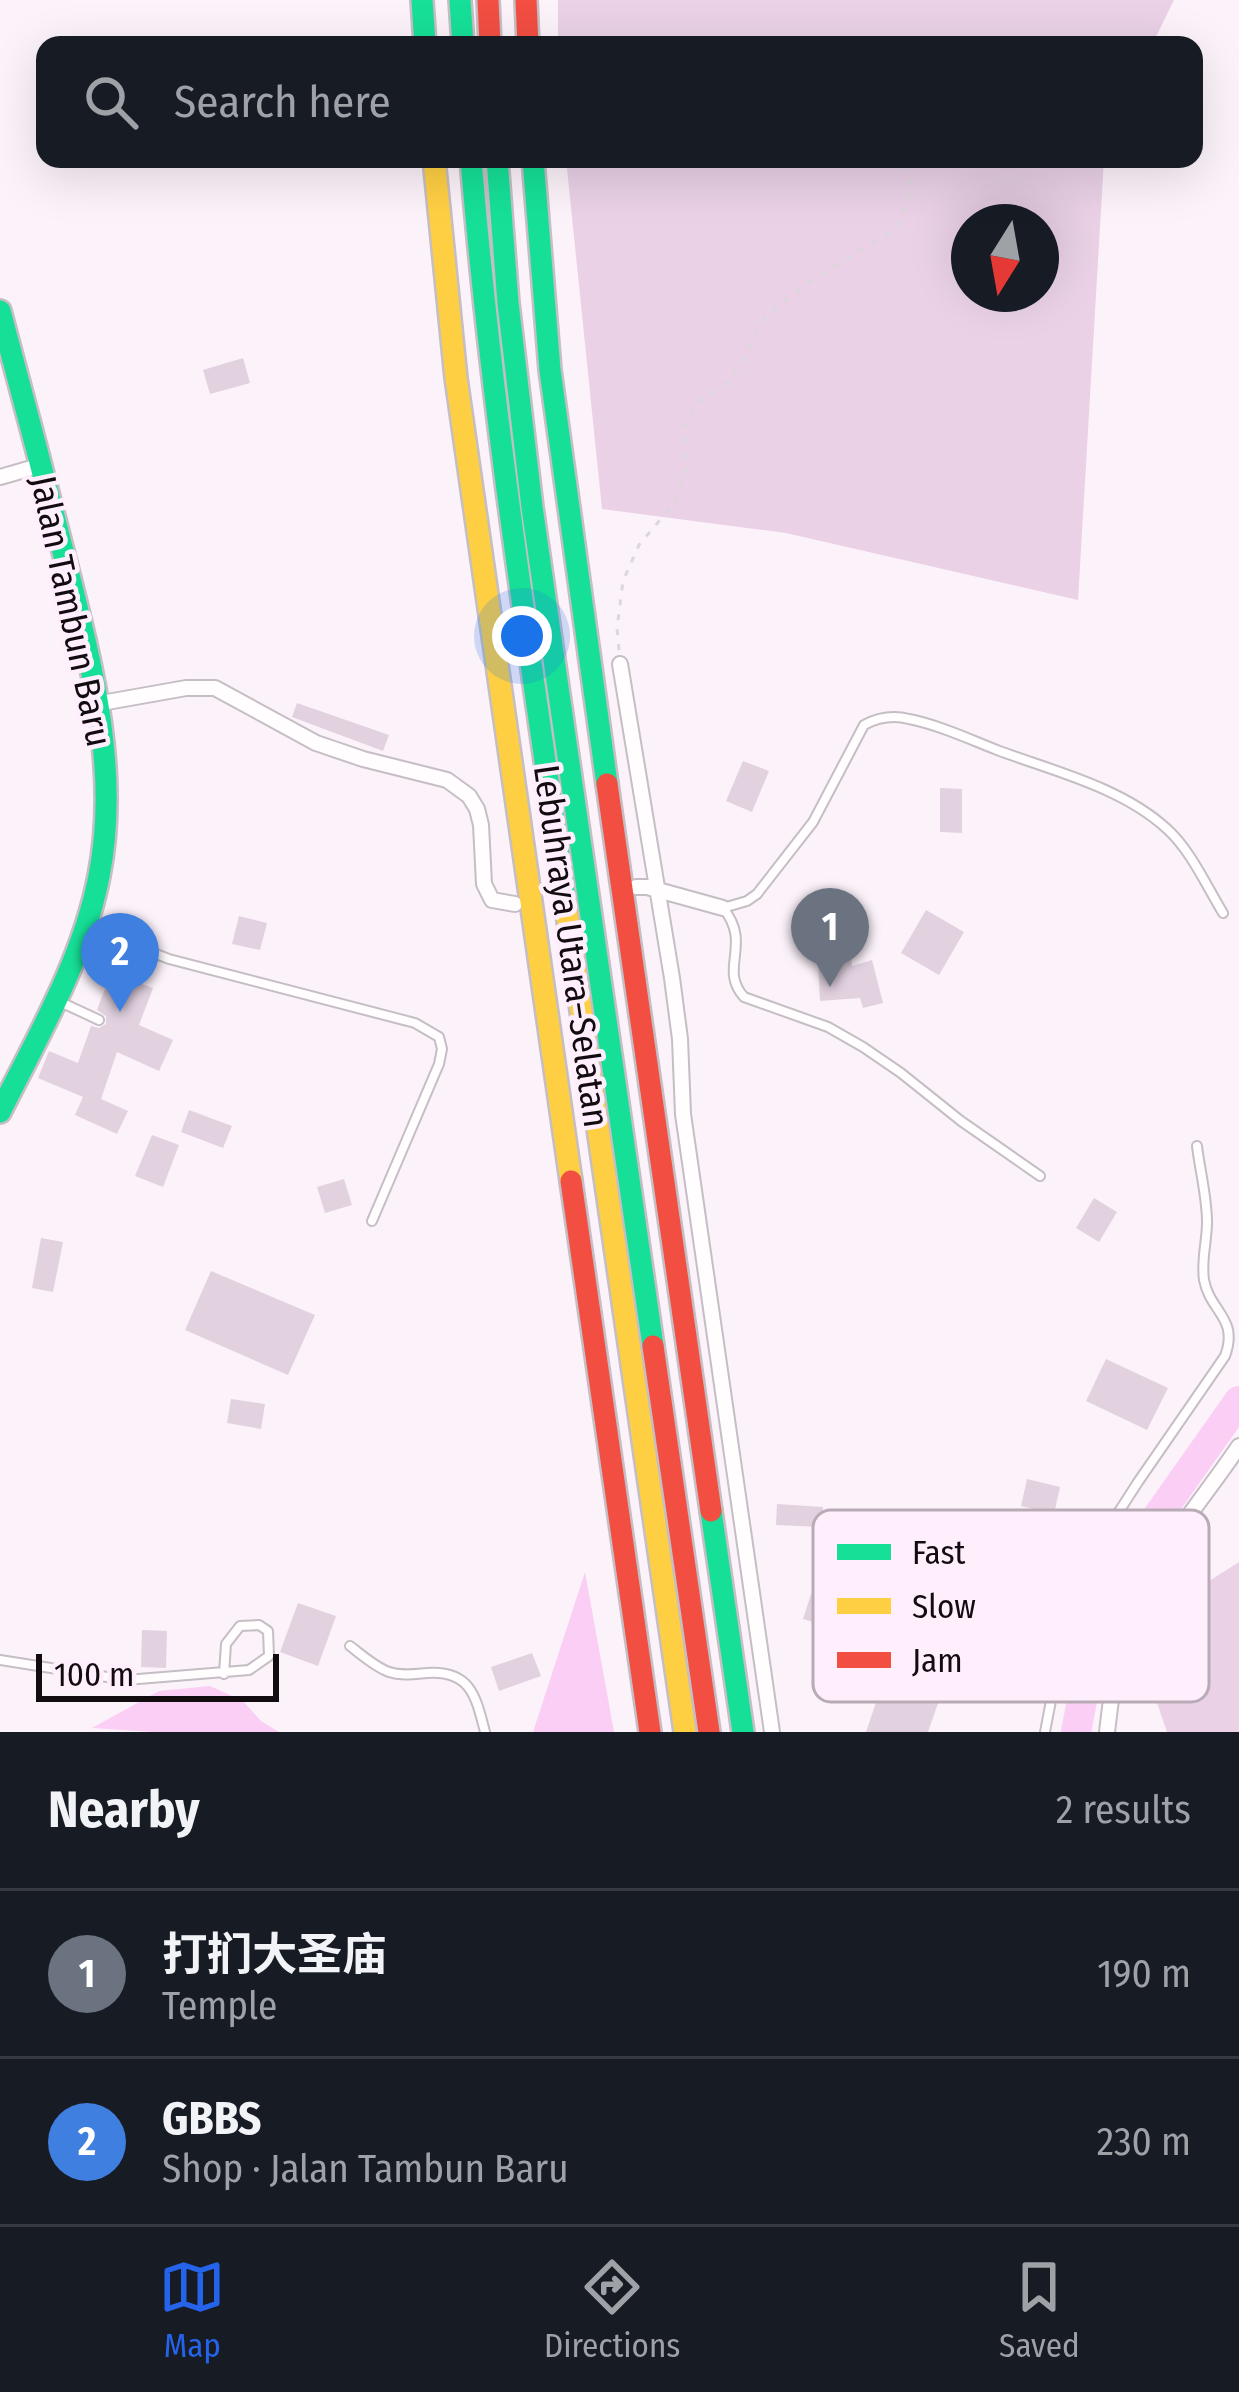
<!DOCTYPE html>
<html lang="en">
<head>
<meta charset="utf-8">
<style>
	body { margin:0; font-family:"Fira Sans Condensed","Noto Sans SC",sans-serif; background:#242831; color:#f1f3f6 }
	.compass { position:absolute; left:951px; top:204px; width:108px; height:108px; border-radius:50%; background:#171b24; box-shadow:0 12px 48px #0002; rotate:191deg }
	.scale { position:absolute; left:36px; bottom:30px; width:243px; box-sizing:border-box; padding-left:12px; border:6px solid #120c11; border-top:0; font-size:33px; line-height:42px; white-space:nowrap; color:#120c11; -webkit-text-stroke:9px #ffeffd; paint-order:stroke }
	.you { position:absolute; left:522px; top:636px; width:42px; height:42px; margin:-30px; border:9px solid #fff; border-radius:50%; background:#1a73e8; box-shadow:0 0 0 18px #1a73e833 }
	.badge { display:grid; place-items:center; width:78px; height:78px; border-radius:50%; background:#2563eb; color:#fff; font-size:39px; font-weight:700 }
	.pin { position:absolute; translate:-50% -99px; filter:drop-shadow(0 3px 6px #0008) }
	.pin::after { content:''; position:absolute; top:63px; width:42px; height:36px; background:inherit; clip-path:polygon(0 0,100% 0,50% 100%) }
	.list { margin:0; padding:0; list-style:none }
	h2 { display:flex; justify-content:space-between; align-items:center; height:156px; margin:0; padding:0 48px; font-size:51px }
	h2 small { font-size:39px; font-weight:400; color:#9ea1a6 }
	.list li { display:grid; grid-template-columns:78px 1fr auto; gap:36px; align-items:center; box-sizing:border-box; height:168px; padding:0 48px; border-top:3px solid #363941 }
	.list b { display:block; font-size:45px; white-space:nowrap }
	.list p { margin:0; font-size:39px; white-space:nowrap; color:#9ea1a6 }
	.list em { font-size:39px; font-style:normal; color:#9ea1a6 }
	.icon { flex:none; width:66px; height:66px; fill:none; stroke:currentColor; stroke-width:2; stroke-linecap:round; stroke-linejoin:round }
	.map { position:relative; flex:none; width:1239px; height:1732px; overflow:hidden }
	.search { position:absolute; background:#171b24; box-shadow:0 12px 48px #0002; left:36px; right:36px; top:36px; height:132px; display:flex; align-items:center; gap:30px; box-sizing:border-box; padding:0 42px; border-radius:24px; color:#9ea1a6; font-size:45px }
	.sheet { height:492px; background:#171b24 }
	nav { display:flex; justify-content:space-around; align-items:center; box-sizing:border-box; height:168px; border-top:3px solid #363941; background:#171b24; font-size:33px; color:#9ea1a6 }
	nav a { display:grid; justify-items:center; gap:6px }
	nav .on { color:#2563eb }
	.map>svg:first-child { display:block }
	.green { fill:#ead1e6; fill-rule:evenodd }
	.water { fill:#facef5 }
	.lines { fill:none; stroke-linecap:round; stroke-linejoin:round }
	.river { stroke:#facef5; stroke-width:30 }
	.building { fill:#e2d2e0 }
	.lane-casing { stroke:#c5bec4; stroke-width:12 }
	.street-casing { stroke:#c5bec4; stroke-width:18 }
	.fast-casing { stroke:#c5bec4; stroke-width:26 }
	.slow-casing { stroke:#c5bec4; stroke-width:26 }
	.jam-casing { stroke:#c5bec4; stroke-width:26 }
	.path { stroke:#dbd8db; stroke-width:3; stroke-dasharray:6 9; stroke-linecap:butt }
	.lane { stroke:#fffdfe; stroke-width:8 }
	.street { stroke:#fffdfe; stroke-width:14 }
	.fast { stroke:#16e098; stroke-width:21 }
	.slow { stroke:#ffcf43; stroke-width:21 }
	.jam { stroke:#f24e42; stroke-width:21 }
	.labels { text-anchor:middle; stroke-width:9; stroke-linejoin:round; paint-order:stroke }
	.street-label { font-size:36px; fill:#120c11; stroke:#ffeffd }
	.key { fill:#ffeffd; stroke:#b8abb6; stroke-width:3 }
	.key-label { font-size:33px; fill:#120c11 }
</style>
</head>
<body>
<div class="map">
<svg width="1239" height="1732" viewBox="0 0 1239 1732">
	<rect width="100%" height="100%" fill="#fcf2fa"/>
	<path class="green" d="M558,0h616l-22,45h-594z
		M566,159h538l-26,441 -292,-67 -184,-24zM1041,222v72h-72v-72z
		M1239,1562v170h-72l-35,-102z"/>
	<path class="water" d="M585,1572l29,160h-81z
		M210,1686l33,15 18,20 18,11h-126l-61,-4 67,-37z"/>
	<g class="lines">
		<path class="river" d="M1076,1732l17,-89 20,-57 37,-59 89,-126"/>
	</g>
	<path class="building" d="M243,358l7,25 -40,11 -7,-24z
		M297,703l92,32 -6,16 -91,-34z
		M743,761l26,10 -17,41 -26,-11z
		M940,788l22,1v44l-22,-1z
		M926,910l38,22 -25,43 -38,-22z
		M239,916l28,7 -7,27 -28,-6z
		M851,957l1,9 20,-6 11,43 -20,5 -3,-10 -40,3 -2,-42z
		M111,973l42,15 -14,37 34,15 -14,31 -42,-19 -16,47 27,12 -11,23 -42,-19 8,-18 -45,-19 11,-27 29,12 13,-37 8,2 7,-4v-8l-9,-6z
		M189,1110l43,16 -9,22 -42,-16z
		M152,1135l27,10 -16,42 -28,-11z
		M344,1179l8,26 -27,8 -8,-26z
		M1094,1198l23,14 -18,30 -23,-14z
		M41,1238l22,4 -10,50 -21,-4z
		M211,1271l104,44 -27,60 -103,-45z
		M1106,1359l62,29 -21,42 -61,-29z
		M231,1399l34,5 -4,25 -34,-6z
		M1027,1479l33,8 -6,27 -33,-8z
		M777,1504l46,3 -1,20 -46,-2z
		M811,1594l47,14 -8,25 -47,-14z
		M298,1603l38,13 -18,50 -38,-14z
		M142,1630l25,1 -1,37 -25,-1z
		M532,1653l9,23 -42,15 -8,-24z
		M889,1664l56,19 -17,49h-62z"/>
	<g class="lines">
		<g class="lane-casing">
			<path id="lane" d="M87,927l82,32 246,64 24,14 3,12 -3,15 -67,157
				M56,1000l43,20
				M1040,1176l-79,-55 -60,-48 -38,-26 -35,-20 -84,-30c-26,-29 9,-52 -21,-89l24,-7 10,-7 56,-72 51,-97c15,-8 29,-10 45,-6 30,6 60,20 88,31 56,21 124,37 169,78 24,21 40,57 57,85
				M350,1646c12,9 25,21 39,26 12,4 25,2 38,1 44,-3 49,24 58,59
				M0,1660l126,20 123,-10 20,-14 -1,-25 -9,-6 -19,1 -14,18 -2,30
				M1045,1732l25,-131 21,-46 47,-73 87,-126c14,-38 -15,-44 -21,-76 -3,-20 3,-38 3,-58 0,-25 -7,-51 -10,-76"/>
		</g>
		<g class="street-casing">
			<path id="street" d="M0,477l42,-12
				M620,664l52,314 8,61 3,75 89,618
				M96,704l90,-16h29l101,55 47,16 84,21 22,16 8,13 4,16 3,59 8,16 23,4
				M636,887h11l76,21
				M1107,1732c5,-41 9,-81 24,-120 22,-56 74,-115 108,-166"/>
		</g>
		<g class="fast-casing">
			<path id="fast" d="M422,0l3,45
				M460,0l3,45
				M471,159c20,248 59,494 94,741
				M497,159l11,144 24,204 121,839
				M533,159l17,211 57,414
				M0,311c22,83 44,165 65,248 26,103 55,211 34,317 -16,84 -61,160 -99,236
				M711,1511l32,221"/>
		</g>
		<g class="slow-casing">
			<path id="slow" d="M434,159l22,219 115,803
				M565,900l120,832"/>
		</g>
		<g class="jam-casing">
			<path id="jam" d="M488,0l2,45
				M526,0l2,45
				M607,784l104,727
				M571,1181l79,551
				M653,1346l56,386"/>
		</g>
		<path class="path" d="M619,650l-2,-22 6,-47 16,-36 36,-43 11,-33 -1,-43 15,-25 31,-21 35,-64 42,-33 86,-53 10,-20 6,-20 1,-30"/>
		<use href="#lane" class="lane"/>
		<use href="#street" class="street"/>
		<use href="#fast" class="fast"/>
		<use href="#slow" class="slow"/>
		<use href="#jam" class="jam"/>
	</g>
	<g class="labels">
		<g class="street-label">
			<text transform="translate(72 611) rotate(78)" y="13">Jalan Tambun Baru</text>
			<text transform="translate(572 946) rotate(82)" y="13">Lebuhraya Utara–Selatan</text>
		</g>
	</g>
	<rect x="813" y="1510" width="396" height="192" rx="18" class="key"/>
	<rect x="837" y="1544" width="54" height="16" fill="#16e098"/>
	<rect x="837" y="1598" width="54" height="16" fill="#ffcf43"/>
	<rect x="837" y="1652" width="54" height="16" fill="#f24e42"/>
	<g class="key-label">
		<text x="912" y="1564">Fast</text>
		<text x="912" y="1618">Slow</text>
		<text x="912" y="1672">Jam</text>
	</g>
</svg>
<svg class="compass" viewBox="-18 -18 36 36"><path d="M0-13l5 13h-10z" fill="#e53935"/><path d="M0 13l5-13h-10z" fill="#9ea1a6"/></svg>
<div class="scale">100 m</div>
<div class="you"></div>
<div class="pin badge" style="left:830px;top:987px;background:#6b7280">1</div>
<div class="pin badge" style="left:120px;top:1012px;background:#3f7fe0">2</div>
<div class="search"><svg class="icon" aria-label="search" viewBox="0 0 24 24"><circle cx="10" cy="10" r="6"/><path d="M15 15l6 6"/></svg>Search here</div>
</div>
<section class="sheet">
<h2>Nearby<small>2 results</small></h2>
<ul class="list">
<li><span class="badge" style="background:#6b7280">1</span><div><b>打扪大圣庙</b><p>Temple</p></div><em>190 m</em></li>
<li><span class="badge" style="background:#3f7fe0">2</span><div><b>GBBS</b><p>Shop · Jalan Tambun Baru</p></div><em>230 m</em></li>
</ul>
</section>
<nav>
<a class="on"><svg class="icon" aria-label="map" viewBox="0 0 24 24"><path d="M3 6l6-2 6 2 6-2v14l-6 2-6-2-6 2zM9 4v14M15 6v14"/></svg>Map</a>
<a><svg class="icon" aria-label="directions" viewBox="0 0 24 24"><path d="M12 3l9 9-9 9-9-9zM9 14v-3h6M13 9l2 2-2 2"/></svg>Directions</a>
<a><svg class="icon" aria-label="saved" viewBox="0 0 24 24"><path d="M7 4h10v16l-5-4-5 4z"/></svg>Saved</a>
</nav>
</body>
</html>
